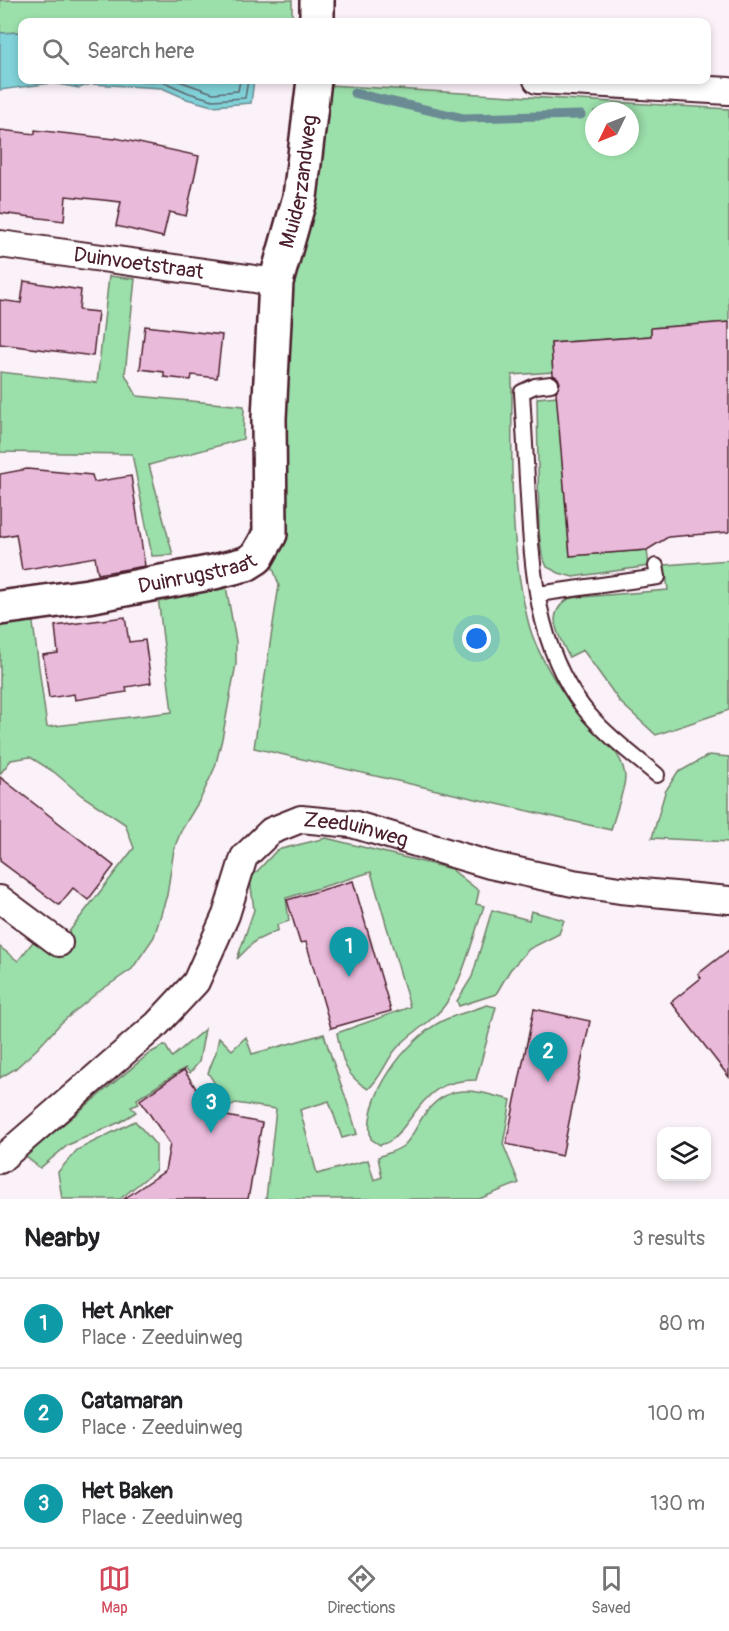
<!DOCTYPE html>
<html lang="en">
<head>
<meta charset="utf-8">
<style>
	body { margin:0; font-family:Pangolin,sans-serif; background:#f6f6f6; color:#202124 }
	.controls { position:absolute; right:18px; bottom:18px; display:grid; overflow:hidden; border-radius:12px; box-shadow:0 3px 9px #0003 }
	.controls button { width:54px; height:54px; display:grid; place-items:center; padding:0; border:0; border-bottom:2px solid #e0e0e0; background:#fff; color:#202124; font:30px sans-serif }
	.compass { position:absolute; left:585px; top:102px; width:54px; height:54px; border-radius:50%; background:#fff; box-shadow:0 3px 9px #0003; rotate:227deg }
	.you { position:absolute; left:477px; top:639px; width:21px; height:21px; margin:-15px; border:4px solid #fff; border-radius:50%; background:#1a73e8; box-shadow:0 0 0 9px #1a73e833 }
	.badge { display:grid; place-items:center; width:39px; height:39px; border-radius:50%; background:#d1495b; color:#fff; font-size:20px; font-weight:700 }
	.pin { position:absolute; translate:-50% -50px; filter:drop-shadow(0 2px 3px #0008) }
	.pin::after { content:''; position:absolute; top:32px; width:21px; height:18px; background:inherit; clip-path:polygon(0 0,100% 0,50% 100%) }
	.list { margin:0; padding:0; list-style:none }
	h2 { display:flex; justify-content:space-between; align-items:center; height:78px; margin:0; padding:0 24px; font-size:26px }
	h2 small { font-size:20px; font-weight:400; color:#757577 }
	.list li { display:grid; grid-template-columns:39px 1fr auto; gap:18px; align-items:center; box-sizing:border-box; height:90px; padding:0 24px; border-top:2px solid #e0e0e0 }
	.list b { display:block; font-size:22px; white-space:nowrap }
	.list p { margin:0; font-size:20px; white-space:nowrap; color:#757577 }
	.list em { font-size:20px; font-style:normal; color:#757577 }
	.icon { flex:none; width:33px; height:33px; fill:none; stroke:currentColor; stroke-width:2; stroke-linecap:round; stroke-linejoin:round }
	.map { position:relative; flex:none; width:729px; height:1199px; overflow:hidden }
	.search { position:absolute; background:#fff; box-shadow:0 3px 9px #0003; left:18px; right:18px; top:18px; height:66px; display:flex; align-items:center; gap:15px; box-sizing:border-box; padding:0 21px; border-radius:12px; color:#757577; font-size:22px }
	.sheet { height:348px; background:#fff }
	nav { display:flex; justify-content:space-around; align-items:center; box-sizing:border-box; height:84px; border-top:2px solid #e0e0e0; background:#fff; font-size:16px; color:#757577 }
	nav a { display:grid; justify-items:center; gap:3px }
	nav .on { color:#d1495b }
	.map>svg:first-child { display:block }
	.green { fill:#9bdfab; stroke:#727f6b; stroke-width:1.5; fill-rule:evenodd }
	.water { fill:#81d3d9; stroke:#6b8b93; stroke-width:1.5 }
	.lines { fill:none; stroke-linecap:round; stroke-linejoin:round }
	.shore { stroke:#606771; stroke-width:1.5 }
	.stream { stroke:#6b8b93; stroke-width:9 }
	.building { fill:#eabadb; stroke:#4a1f2b; stroke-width:1.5 }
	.lane-casing { stroke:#4a1f2b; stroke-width:18 }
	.street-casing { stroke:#4a1f2b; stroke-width:30 }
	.secondary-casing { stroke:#4a1f2b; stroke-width:38 }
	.lane { stroke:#fff; stroke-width:14 }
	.street { stroke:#fff; stroke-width:26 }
	.secondary { stroke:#fff; stroke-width:33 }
	.labels { text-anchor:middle; stroke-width:4.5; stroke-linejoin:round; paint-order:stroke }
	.street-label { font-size:21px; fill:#4a1f2b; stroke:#fff }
</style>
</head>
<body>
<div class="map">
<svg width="729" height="1199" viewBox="0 0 729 1199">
	<rect width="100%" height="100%" fill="#fbf1f8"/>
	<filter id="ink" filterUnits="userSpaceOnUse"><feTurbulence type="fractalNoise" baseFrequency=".0167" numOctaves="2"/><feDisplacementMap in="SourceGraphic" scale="12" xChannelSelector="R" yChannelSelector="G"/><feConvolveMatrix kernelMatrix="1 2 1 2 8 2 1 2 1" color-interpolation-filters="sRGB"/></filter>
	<g filter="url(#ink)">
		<path class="green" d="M0,0h292v22h-270v10l-22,1z
			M328,85l401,24v213l-78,6v8l-100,7 2,29 -41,3c0,83 -4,169 17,250 7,27 31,66 49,87 16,20 45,37 47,65 0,12 -11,40 -14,53l-357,-82 25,-163 -10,-28 17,-275zM594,111h36v36h-36z
			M109,276l26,3 -10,95 12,22 107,10 -1,33 -94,26 24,90 -21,1 -20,-102 -132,-2v-80l97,11z
			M557,396l13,160 77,-6 2,16 -76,11 -14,-4 -12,-6 -5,-12 -3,-23 -2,-134z
			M729,560v150l-73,25 -36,-33 -37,-52 -14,7c-10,-21 -26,-43 1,-59l98,-8 -3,-25z
			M225,581l11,60v23l-14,75 -7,28 -14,31 -20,33 -7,18 -7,46 -13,42 -22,32 -35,24 -36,30 -24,26 -22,20 -15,9v-131l18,14 14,-18 5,-3 17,11 80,-103 -9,-24 -44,-29 -27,-23 -24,-15 -19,3 -11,14v-154l32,-4 15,111 125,-15 -14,-115z
			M709,755l20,2v85l-77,-4 13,-46 12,-19z
			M326,838l125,31 28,22 -3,13 8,2c-11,31 -20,72 -39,99 -12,17 -34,27 -48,43 -11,12 -16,31 -29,41 -24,-14 -26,-30 -31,-56l73,-26 -39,-135 -85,26 3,23 -12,4 1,5 -23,11 -18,18 17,-49 -4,-31 27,-29z
			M492,910l37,10 2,-9 33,9 -5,14 -30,15 -19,21 -14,24 -37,12 -2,-5 15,-24z
			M487,1005l9,2 -20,73c-43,0 -50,19 -74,49 -7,9 -11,13 -22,16l-9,-6c-10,-41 36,-100 71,-118 14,-7 30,-10 45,-16z
			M205,1029l-6,33 -9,11 -5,-5 -48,31 2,5 -8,3 5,5 -16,10 -52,23 -28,23 -15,-12 125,-103 15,-8 7,12z
			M324,1034c10,34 24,66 33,100l-15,4 -13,-37 -29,9 17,64 51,-14 6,20 8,-3 -4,-20c7,-3 19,-6 25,-11 9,-7 14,-22 21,-31 25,-35 52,-24 87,-15l-8,44 16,39 -40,16h-213l10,-90 -41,-6 -5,4 -22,-34 8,-21 3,-15 13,13 14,-13 6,17z
			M135,1121l21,24v25l-36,29h-58l-4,-27 19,-22z"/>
		<path class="water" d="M22,32v48h232l-3,23 -39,3 -25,-7 -25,-11 -71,-4 -12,4 -27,-5 -52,7v-57z"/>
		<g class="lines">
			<path class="shore" d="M117,80l47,2 25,11 24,7 32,-2 3,-18
				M176,80l37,13 25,-2 2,-11"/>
			<path class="stream" d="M354,93l109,25 118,-3"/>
		</g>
		<path class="building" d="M0,130l35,4v-4l80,9 1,-1 83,18 -13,60 -17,-4 -6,25 -47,-11 5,-24 -55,-6 -2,25 -64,-8z
			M24,281l57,9 -2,20 19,2 -5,44 -93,-12v-44l21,3z
			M729,322v210l-61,5 -21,13 -77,6 -14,-164 4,-9 -2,-5 -5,-3 -2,-32 100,-7v-8z
			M145,326l77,9 -5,43 -25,-3 -1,5 -27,-3v-5l-24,-3z
			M27,469l65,6 2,7 37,-6 14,90 -47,8 -3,-17 -73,13 -6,-36 -16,3v-63z
			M125,617l4,25 16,-2 6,43 -25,4 1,5 -52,8 -1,-6 -25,4 -6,-43 15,-2 -3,-27z
			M0,777l114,89 -26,34 -15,-12 -14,17 -59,-44z
			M353,881l38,130 -60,17 -25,-86 -6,1 -13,-43z
			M729,950v127l-58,-75 30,-24 -3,-4z
			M534,1009l56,12 -28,135 -56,-12z
			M184,1070l28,43 50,10 -14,76h-124l41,-28 5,-27 -30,-44z"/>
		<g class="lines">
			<g class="lane-casing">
				<path id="lane" d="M551,384l-16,2 -13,6c2,35 4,70 6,105 4,73 9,150 55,210 18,24 50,48 74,68
					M538,594l120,-17 -2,-11"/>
			</g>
			<g class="street-casing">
				<g id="street">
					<path d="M537,80l192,11"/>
					<path id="s1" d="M0,244l276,38"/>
					<path d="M0,899l59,44"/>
					<path id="s2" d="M0,1160l157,-136 39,-42 30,-67 18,-58 27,-26 30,-12 51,5 138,41 83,18 47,7 109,10"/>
				</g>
			</g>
			<g class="secondary-casing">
				<g id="secondary">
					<path d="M317,22v-22"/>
					<path id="s3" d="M0,608l88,-12 126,-24 32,-8 11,-7 13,-23 -1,-116 7,-136 24,-85 14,-117"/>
				</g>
			</g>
			<use href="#lane" class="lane"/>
			<use href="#street" class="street"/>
			<use href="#secondary" class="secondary"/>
		</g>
	</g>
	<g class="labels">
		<g class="street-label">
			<text dy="7" stroke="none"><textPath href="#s3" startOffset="645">Muiderzandweg</textPath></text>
			<text dy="7" stroke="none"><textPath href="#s1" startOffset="140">Duinvoetstraat</textPath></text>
			<text dy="7" stroke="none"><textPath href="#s3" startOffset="200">Duinrugstraat</textPath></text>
			<text dy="7" stroke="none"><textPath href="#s2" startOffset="525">Zeeduinweg</textPath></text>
		</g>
	</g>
</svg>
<div class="controls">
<button><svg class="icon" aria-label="layers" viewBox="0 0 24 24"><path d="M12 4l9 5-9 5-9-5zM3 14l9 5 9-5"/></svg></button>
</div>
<svg class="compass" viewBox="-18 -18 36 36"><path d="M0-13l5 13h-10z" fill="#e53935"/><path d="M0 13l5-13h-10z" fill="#757577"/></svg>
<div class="you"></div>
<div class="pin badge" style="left:349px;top:977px;background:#0f9aa8">1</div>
<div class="pin badge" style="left:548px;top:1082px;background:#0f9aa8">2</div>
<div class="pin badge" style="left:211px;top:1133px;background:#0f9aa8">3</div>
<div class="search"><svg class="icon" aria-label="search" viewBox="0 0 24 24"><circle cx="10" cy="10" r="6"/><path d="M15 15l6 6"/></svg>Search here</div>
</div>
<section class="sheet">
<h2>Nearby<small>3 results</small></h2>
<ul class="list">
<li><span class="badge" style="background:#0f9aa8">1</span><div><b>Het Anker</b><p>Place · Zeeduinweg</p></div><em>80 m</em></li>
<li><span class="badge" style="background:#0f9aa8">2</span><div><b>Catamaran</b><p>Place · Zeeduinweg</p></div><em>100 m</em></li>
<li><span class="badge" style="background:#0f9aa8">3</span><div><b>Het Baken</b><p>Place · Zeeduinweg</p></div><em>130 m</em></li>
</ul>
</section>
<nav>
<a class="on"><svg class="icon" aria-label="map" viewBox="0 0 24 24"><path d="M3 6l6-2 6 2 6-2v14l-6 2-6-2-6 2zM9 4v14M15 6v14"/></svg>Map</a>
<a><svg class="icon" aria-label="directions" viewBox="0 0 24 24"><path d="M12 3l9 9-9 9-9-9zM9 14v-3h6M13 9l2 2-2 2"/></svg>Directions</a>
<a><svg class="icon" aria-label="saved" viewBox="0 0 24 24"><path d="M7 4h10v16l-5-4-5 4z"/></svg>Saved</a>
</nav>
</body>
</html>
